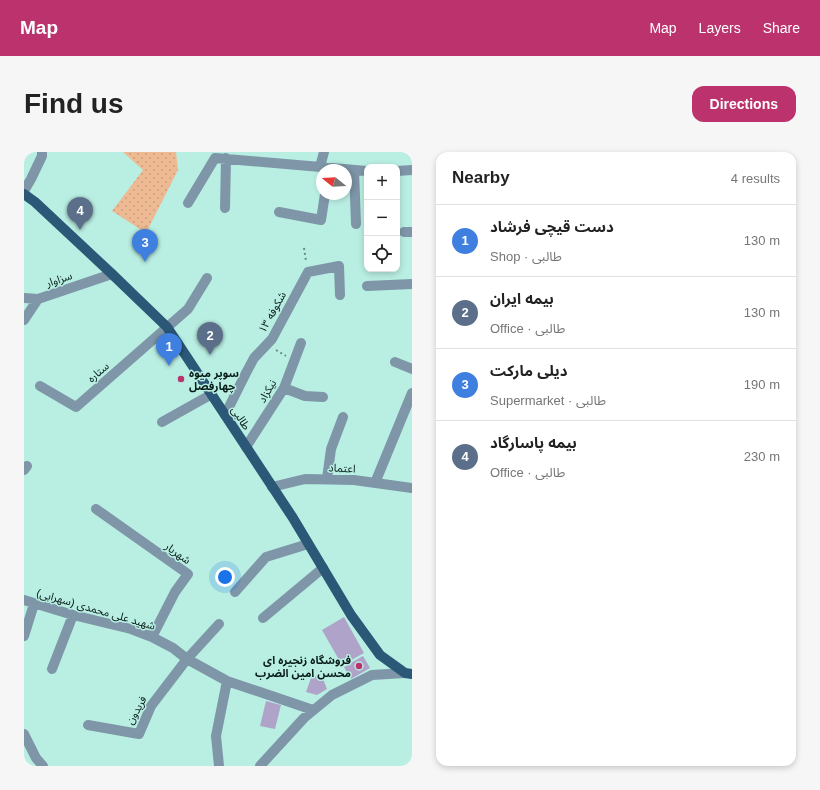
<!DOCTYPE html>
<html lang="en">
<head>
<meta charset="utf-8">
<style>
	body { margin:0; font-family:Helvetica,"Noto Sans Arabic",sans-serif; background:#f6f6f6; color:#222 }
	.controls { position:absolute; right:12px; top:12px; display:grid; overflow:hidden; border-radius:8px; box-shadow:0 2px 6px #0003 }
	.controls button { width:36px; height:36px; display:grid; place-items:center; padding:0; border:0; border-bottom:1px solid #e0e0e0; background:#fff; color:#222; font:20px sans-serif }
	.compass { position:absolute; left:292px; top:12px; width:36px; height:36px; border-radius:50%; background:#fff; box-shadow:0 2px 6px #0003; rotate:288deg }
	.you { position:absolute; left:201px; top:425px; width:14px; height:14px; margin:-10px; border:3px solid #fff; border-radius:50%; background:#1a73e8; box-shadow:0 0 0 6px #1a73e833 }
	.badge { display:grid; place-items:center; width:26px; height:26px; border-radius:50%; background:#bc326d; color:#fff; font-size:13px; font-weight:700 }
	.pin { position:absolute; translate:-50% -33px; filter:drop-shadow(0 1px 2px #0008) }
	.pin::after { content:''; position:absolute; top:21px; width:14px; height:12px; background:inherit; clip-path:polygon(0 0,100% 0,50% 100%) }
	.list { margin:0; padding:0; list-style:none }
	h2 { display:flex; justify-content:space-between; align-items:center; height:52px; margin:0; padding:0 16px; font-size:17px }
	h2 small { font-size:13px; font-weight:400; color:#767676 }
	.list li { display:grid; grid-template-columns:26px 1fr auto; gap:12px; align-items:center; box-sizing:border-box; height:72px; padding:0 16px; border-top:1px solid #e0e0e0 }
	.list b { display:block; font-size:15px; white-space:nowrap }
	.list p { margin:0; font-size:13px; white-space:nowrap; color:#767676 }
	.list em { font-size:13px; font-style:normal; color:#767676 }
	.icon { flex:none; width:22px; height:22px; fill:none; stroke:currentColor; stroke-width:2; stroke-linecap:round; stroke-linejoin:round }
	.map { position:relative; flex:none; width:388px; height:614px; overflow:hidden; border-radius:12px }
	header { display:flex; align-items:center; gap:24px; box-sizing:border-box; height:56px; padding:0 20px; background:#bc326d; color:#fff }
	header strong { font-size:19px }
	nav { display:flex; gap:22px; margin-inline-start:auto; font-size:14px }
	.intro { display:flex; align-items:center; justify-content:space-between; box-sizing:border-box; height:96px; padding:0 24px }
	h1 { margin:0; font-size:28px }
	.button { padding:10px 18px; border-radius:12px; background:#bc326d; color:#fff; font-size:14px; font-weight:700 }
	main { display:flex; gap:24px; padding:0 24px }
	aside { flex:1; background:#fff; border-radius:12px; box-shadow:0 2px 6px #0003 }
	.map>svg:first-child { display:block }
	.grass { fill:url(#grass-dots) }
	.building { fill:#afa3ca }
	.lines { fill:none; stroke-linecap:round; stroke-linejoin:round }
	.path { stroke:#688e86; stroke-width:2; stroke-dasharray:2 3; stroke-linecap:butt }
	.minor { stroke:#7e96a8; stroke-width:10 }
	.major { stroke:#2a5876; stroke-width:10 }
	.poi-dot { fill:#bc326d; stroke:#b9eee2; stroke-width:1.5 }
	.labels { text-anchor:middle; stroke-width:3; stroke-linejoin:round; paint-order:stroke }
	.street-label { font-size:11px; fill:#071c18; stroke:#b9eee2 }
	.poi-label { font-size:11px; font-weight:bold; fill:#071c18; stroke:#b9eee2; text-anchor:start }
</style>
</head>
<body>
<header>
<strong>Map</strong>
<nav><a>Map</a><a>Layers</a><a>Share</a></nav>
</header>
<div class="intro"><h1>Find us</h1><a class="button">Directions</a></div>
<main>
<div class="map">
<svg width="388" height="614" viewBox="0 0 388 614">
	<defs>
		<pattern id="grass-dots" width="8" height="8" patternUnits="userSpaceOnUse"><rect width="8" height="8" fill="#edba93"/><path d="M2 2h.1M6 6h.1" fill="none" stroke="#ca9f7e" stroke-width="1.8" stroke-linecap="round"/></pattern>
	</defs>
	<rect width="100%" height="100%" fill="#b9eee2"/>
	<path class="grass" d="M99,0h53l2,18 -32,63 -34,-22 31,-41z"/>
	<path class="building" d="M320,465l20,36 -22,12 -20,-35z
		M339,504l7,12 -19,11 -7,-12z
		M288,523l11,4 4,10 -10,6 -11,-3z
		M242,549l15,4 -6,24 -15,-3z"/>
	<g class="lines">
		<path class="path" d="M280,96l2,13
			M252,198l10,6"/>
		<path class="minor" d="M296,15l4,-15
			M330,18l2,54
			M373,19l15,-1
			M0,39l7,-12 11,-23v-4
			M164,51l27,-45 152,13
			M201,56l1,-50
			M255,60l42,8 4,-26
			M380,80h8
			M343,134l45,-2
			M0,146l14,1
			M0,168l14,-21 74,-25
			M371,210l17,7
			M16,234l36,21 112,-98 19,-31
			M260,236l21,8 18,1
			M201,263l21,-42 8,-15 18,-19 36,-67 31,-6 1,29
			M138,270l50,-28
			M222,295l38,-59 17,-45
			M0,318l3,-4
			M303,327l4,-30 12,-32
			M351,331l37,-90
			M248,335l33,-8 49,1 58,8
			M72,357l92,65 -13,18 -23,45
			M211,440l31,-35 42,-13
			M0,448l49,15 58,14 21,8 21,11 14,11 40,22 36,12 50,17
			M239,466l60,-50
			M0,484l10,-32
			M28,517l21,-54
			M64,573l51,9 12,-28 36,-47 32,-35
			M0,582l12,24 7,8
			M195,614l-3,-30 11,-55
			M236,614l44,-48 28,-23 40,-20 33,-2"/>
		<path class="major" d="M0,42l11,8 77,72 55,53 126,191 58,97 29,40 25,18 7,1"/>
	</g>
	<g class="poi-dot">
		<circle cx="157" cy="227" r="4"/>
		<circle cx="335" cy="514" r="4"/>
	</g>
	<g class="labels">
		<g class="street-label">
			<text transform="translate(35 127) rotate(-18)" y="4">سزاوار</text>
			<text transform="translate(248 160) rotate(-61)" y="4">شکوفه ۱۳</text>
			<text transform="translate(74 220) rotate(-41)" y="4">ستاره</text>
			<text transform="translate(243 239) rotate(-60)" y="4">نیکزاد</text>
			<text transform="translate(217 266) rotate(57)" y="4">طالبی</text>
			<text transform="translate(318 316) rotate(3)" y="4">اعتماد</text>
			<text transform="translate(154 401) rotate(36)" y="4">شهریار</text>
			<text transform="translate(72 457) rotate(16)" y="4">شهید علی محمدی (سهرابی)</text>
			<text transform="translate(112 558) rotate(-61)" y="4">فریدون</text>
		</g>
		<g class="poi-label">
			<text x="165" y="225">سوپر میوه<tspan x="165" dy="13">چهارفصل</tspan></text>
			<text x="327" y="512" text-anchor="end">فروشگاه زنجیره ای<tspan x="327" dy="13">محسن امین الضرب</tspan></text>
		</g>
	</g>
</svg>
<div class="controls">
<button>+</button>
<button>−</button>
<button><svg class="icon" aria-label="locate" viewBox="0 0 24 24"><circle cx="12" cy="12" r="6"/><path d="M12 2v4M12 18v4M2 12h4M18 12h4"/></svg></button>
</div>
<svg class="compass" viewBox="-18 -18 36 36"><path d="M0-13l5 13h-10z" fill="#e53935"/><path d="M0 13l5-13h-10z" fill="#767676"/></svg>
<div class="you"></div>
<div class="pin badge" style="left:145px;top:214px;background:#3f7fe0">1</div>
<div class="pin badge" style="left:186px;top:203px;background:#5c6f8a">2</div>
<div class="pin badge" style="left:121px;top:110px;background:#3f7fe0">3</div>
<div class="pin badge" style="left:56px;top:78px;background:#5c6f8a">4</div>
</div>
<aside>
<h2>Nearby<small>4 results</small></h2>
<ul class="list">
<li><span class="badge" style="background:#3f7fe0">1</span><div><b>دست قیچی فرشاد</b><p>Shop · طالبی</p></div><em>130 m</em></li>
<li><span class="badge" style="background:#5c6f8a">2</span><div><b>بیمه ایران</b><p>Office · طالبی</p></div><em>130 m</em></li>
<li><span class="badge" style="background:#3f7fe0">3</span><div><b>دیلی مارکت</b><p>Supermarket · طالبی</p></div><em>190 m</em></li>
<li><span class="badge" style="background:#5c6f8a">4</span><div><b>بیمه پاسارگاد</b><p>Office · طالبی</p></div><em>230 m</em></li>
</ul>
</aside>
</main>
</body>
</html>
